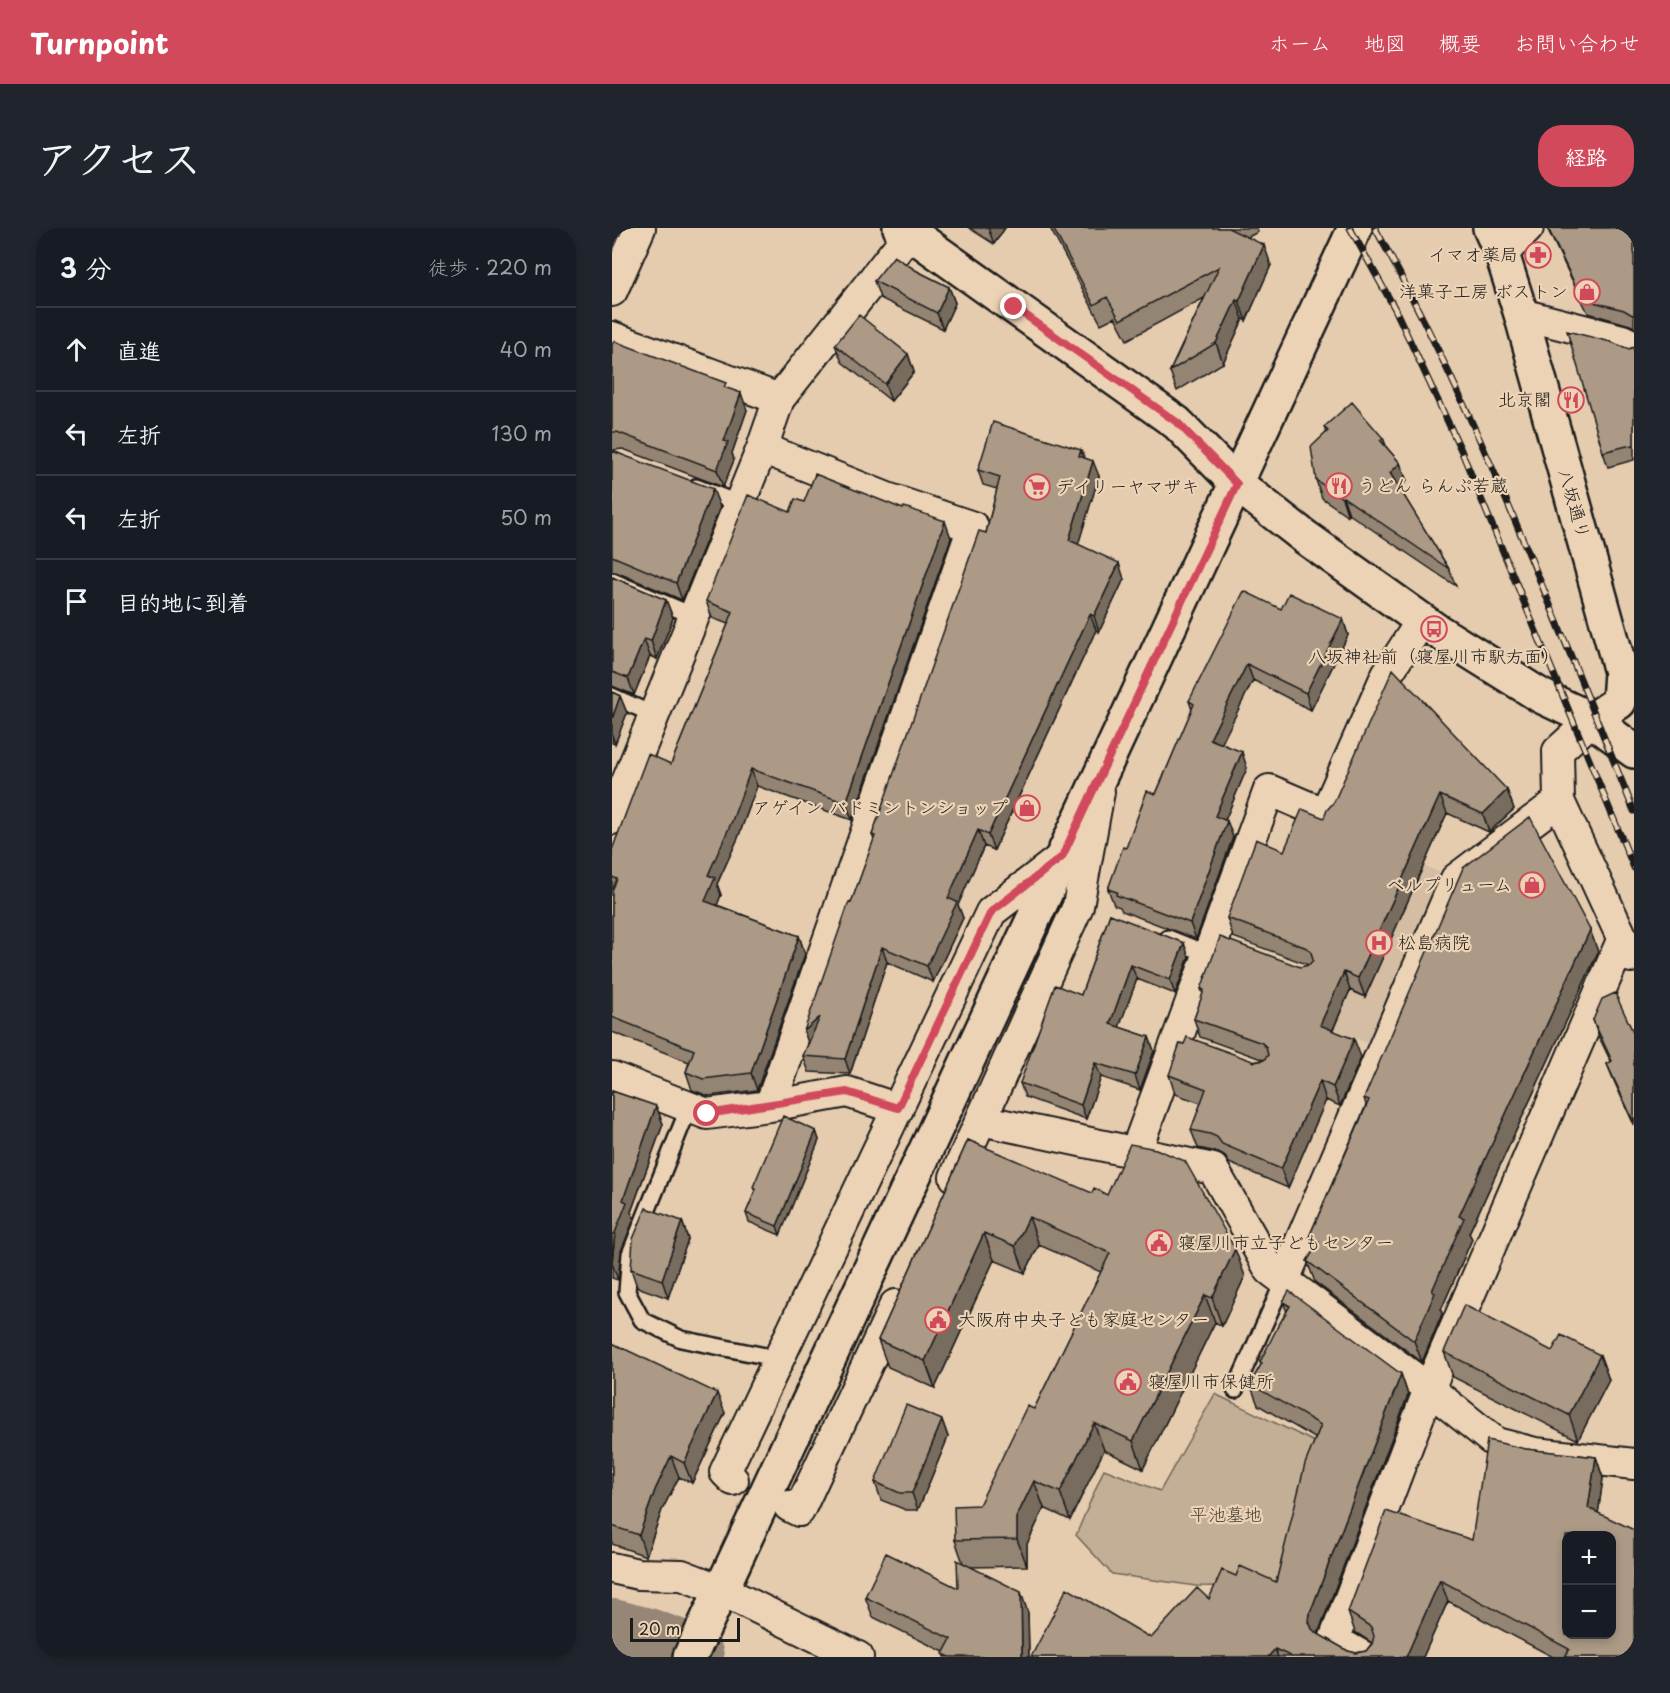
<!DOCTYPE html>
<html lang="ja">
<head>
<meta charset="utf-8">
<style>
	body { margin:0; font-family:"Playpen Sans","Klee One",sans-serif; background:#20242c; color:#f1f3f6 }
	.controls { position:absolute; right:18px; bottom:18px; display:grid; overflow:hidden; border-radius:12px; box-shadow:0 3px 9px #0003 }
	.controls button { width:54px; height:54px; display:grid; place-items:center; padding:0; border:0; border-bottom:2px solid #363941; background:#171b24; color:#f1f3f6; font:30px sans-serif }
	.scale { position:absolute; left:18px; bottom:15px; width:110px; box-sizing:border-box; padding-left:6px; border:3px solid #1c1c1c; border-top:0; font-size:16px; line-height:21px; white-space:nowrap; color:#1c1c1c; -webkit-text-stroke:4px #edd3b5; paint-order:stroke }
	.stop { position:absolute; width:18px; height:18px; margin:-14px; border:4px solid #d1495b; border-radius:50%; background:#fff }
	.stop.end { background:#d1495b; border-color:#fff; box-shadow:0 2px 6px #0008 }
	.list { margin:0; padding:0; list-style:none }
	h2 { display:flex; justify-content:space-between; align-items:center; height:78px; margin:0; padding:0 24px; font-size:26px }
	h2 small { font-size:20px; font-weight:400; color:#9ea1a6 }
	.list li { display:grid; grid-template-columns:39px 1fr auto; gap:18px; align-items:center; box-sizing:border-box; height:84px; padding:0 24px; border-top:2px solid #363941 }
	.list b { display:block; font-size:22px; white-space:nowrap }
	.list em { font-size:20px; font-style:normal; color:#9ea1a6 }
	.icon { flex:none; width:33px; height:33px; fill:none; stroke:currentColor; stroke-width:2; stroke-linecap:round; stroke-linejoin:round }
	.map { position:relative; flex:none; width:1022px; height:1429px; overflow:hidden; border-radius:24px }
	header { display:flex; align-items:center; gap:36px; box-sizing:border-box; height:84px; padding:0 30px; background:#d1495b; color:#fff }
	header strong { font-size:28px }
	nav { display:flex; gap:33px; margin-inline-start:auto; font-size:21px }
	.intro { display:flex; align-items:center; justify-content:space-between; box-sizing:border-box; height:144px; padding:0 36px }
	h1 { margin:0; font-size:42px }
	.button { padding:15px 27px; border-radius:24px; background:#d1495b; color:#fff; font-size:21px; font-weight:700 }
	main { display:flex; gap:36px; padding:0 36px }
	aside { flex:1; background:#171b24; border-radius:24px; box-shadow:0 3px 9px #0003 }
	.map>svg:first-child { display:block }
	.built { fill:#d4bda3 }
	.green { fill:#c3af96; stroke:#706659; stroke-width:1.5 }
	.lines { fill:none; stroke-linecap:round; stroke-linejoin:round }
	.river { stroke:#958674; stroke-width:66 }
	.service-casing { stroke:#1c1c1c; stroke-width:20 }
	.minor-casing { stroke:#1c1c1c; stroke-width:34 }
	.tertiary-casing { stroke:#1c1c1c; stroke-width:38 }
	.service { stroke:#edd3b5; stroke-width:15 }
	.minor { stroke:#edd3b5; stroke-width:30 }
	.tertiary { stroke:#edd3b5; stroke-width:33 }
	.rail-casing { stroke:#1c1c1c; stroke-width:7 }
	.rail { stroke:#edd3b5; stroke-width:4.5; stroke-dasharray:14; stroke-linecap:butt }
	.wall { fill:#948473; stroke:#1c1c1c; stroke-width:1.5 }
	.shaded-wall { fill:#786c5e; stroke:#1c1c1c; stroke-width:1.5 }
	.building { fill:#ac9a86; stroke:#1c1c1c; stroke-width:1.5; fill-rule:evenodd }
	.route { stroke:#d1495b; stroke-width:8 }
	.labels { text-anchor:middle; stroke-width:4.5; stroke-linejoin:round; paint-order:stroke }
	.poi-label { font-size:18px; fill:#1c1c1c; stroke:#edd3b5; text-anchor:start }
	.street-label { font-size:18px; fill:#1c1c1c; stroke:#edd3b5 }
	.park-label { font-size:18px; fill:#46413a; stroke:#edd3b5 }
</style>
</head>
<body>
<header>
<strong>Turnpoint</strong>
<nav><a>ホーム</a><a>地図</a><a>概要</a><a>お問い合わせ</a></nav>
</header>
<div class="intro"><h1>アクセス</h1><a class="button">経路</a></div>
<main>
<aside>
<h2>3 分<small>徒歩 · 220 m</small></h2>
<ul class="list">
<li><svg class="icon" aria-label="ahead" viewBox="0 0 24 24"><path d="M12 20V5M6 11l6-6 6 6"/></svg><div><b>直進</b></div><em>40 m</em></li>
<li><svg class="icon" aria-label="left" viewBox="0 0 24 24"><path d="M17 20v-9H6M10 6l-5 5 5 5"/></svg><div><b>左折</b></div><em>130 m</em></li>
<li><svg class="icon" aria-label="left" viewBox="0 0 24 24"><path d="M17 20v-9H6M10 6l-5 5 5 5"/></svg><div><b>左折</b></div><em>50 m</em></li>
<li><svg class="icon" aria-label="arrive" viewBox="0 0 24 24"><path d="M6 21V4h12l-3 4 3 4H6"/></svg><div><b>目的地に到着</b></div></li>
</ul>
</aside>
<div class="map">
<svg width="1022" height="1429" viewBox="0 0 1022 1429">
	<rect width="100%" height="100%" fill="#e5ccaf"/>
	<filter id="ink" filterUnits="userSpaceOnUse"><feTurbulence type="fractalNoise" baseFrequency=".0167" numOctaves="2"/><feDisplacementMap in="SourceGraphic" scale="12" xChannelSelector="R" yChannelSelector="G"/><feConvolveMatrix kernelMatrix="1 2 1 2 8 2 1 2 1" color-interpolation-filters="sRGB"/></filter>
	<g filter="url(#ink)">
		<path class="built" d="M765,617l66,29 -74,170 -67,-29z"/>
		<path class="green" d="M603,1166l104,50 -33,134 -26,9 -64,-1 -84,-12 -36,-39 28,-66 56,22z"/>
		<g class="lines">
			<path class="river" d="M0,1404l35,9 44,16"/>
			<g class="service-casing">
				<path id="service" d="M84,259l44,17
					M0,353l82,35
					M0,468l42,19
					M556,710l40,16
					M77,879l-59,147 -3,38 15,28 39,19 99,20
					M623,1162l49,-110"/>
			</g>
			<g class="minor-casing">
				<path id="minor" d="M890,26l26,-26
					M0,63l28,-63
					M909,86l101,26 12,6
					M0,109l167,62
					M150,220l125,50 86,29 -203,579 77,-14 51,17
					M980,492l-34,31 1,50 72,156
					M0,591l150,-371 17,-49 130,-165
					M0,849l95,37 63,-8
					M369,892l232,49 57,101 159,119 67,54 39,10 99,11
					M524,923l133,-361 56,24 62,-140 35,-54
					M343,949l123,-271 21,-114
					M672,1052l172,-401 103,-78
					M121,1252l-8,-8 266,-560 71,-55
					M177,1278l10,5 96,-206
					M0,1340l26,6 44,1 39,15 137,67
					M752,1429l-30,-17 95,-251 194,-451"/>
			</g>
			<g class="tertiary-casing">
				<path id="tertiary" d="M288,0l16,9 261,186 60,61 68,53 129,92 107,67 51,24 42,31
					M878,0l12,26 19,60 100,358 -2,30 -27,18
					M78,1429l665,-1429"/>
			</g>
			<use href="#service" class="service"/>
			<use href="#minor" class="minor"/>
			<use href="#tertiary" class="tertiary"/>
			<g class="rail-casing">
				<path id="rail" d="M738,0l45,81 66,141 173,418
					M763,0c103,186 178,386 259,583"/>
			</g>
			<use href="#rail" class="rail"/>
		</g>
		<path class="wall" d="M357,0h36l-11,16z
			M438,0h207l1,4 -10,5 23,28 -25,56 -3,-2 -20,44 -46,28 -7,-20 34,-73 -77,42 -12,-23 -14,7z
			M935,0h87v99l-4,-2 -42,-12z
			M305,43l32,16 6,16 -12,26 -63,-31 -6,-17z
			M0,117l115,43 20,22 -15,43 2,7 -11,27 -100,-38 -9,1v1l106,56 -38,93 -66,-28h-4z
			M223,117l73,9 6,18 -23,29 -49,-39z
			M1022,119v113l-26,7 -5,-15 26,-103z
			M712,199l59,11 4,10 13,15 7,18 -8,7 50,81 7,17 -107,-72 -1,2 -26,-18 -6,-18 10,-47z
			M469,222l4,8 14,18 -21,68 46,35 -25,53 -3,-2 -102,220 -10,-4 -26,59 5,13 -30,64 -46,-20 -37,112 -41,-2 -6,-16 5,-12 43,-141 23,-63 -2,-5 114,-302 11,-44 -14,-4 -5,-15z
			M192,274l147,36 -99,282 -95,-34 -19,52 -21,46 4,11 -4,10 82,31 6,18 -48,136 -48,6 -17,-6 -6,-18 3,-10 -77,-30v-182l59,-86 57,-140 -16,-6 -6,-17 84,-89z
			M0,349l54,23 7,18 -16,41 -7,-3 -16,39 -22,-9z
			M669,381l62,10 5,16 -37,75 -58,-30 -32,63 26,25 -22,52 2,1 6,16 -37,102 -74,-28 -2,-4 -6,-2 -6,-16 18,-41 30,-54 36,-84 -3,-9z
			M0,464l8,4 7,17 -12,31 -3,-1z
			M895,562l7,19 -25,23 -42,-19 -82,184 -15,-7 -17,40 28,27 -21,49 -14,-6 -38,88 -59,-25 -5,-8 -7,-3 -19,-4 -7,-18 10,-27 -26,-9 -6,-19 95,-15 -64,-23 -6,-18 9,-25 -2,-5 108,-24 -76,-28 -6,-19 57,-67 40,-33 10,-16z
			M498,686l79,43 -14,37 -38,-15 -18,48 30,10 5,14 -14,39 -39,-13 -15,42 -61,-22 -5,-14 61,-88z
			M978,702l8,22 -129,281 3,6 -31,71 1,4 -20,48 -107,-80 -8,-21 7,-11 -5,-13 57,-132 -2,-7z
			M981,792l41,14v91l-20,-44 -7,-17 4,-2 -12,-25z
			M0,863l44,15 7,18 -32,88 3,7 -13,32 -3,29 -6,-2z
			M204,903l3,9 -39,95 -31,-13 -3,-9 9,-21 -2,-5z
			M356,912l277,136 -23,50 -7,-4 -72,147 -39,-19 -34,70 -26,-12 -17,36v22l-56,1 57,46 1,44h-84l-1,-5 -71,-35 -8,-20 93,-9 5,-25 -8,-23 24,-35 55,-96 67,-137 -62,-27 -14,28 -31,-13 -59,128 -47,-21 -10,-27z
			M70,993l6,18 -20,59 -31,-11 -6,-18z
			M671,1074l118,72 7,21 -90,239 30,17 8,2 10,-2 6,-8 -17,-11 -7,-20 124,-72 54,-91 70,8 7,21 -5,35 36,144h-81l-105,-56 -25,56h-392l120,-19 58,-39 27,-23 40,6 39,-144 -57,-33 -8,-21 11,-19 -1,-3 27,-50z
			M0,1115l113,70 -33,70 -13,-6 -17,33 -16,46 -34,-12z
			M940,1123l48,4 9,25 -31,60 -125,-63 -9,-25z
			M330,1192l6,17 -30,73h-12l-25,-10 -6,-18z"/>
		<path class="shaded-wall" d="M0,0h6l-6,14z
			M376,0h17l-11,16z
			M652,17l7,20 -25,56 -7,-20z
			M337,59l6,16 -12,26 -6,-16z
			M624,72l7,19 -20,44 -7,-20z
			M296,126l6,18 -23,29 -6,-17z
			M129,165l6,17 -15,43 2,7 -11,27 -6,-17 7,-29z
			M771,210l6,17 -9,-15z
			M469,222l6,15 -8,-9z
			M481,233l6,15 -24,79 -6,-15z
			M788,235l7,18 -11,9 -6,-17z
			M101,261l7,18 -38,93 -6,-17z
			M731,269l6,17 -1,2 -6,-18z
			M333,293l6,17 -99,282 -6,-17z
			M507,335l5,16 -25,53 -5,-16z
			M54,372l7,18 -16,41 -6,-18z
			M478,386l6,16 -102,220 -6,-15z
			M731,391l5,16 -37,75 -5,-17z
			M32,411l6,17 -16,39 -6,-17z
			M635,436l6,16 -37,75 -6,-16z
			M8,468l7,17 -12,31 -3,-9v-16z
			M630,524l5,16 -27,64 -5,-16z
			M139,541l6,17 -19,52 -21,46 4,11 -9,23 -7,-17 3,-26z
			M895,562l7,19 -25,23 -6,-18z
			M828,567l7,18 -82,184 -7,-19z
			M615,593l6,16 -37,102 -6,-16z
			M366,602l6,16 -26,59 5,13 -30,64 -6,-16 21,-68z
			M978,702l8,22 -129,281 3,6 -31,71 1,4 -20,48 -8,-21 45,-125z
			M187,708l6,18 -48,136 -6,-17z
			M572,715l5,14 -14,37 -5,-14z
			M270,719l5,15 -37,112 -5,-15z
			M519,737l6,14 -22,59 -5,-14z
			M732,744l6,18 -23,53 -7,-18z
			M208,789l-11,29 -5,-15z
			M537,809l5,14 -14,39 -5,-15z
			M742,811l7,18 -21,49 -7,-19z
			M483,835l6,14 -15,42 -5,-14z
			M708,853l6,19 -38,88 -7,-19z
			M44,878l7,18 -32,88 3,7 -13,32 -3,29 -6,-17 3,-30 8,-33z
			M204,903l3,9 -39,95 -3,-9z
			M417,989l10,28 -14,28 -10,-27z
			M70,993l6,18 -20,59 -6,-18z
			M372,1005l10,27 -59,128 -10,-27z
			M623,1021l10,27 -23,50 -10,-28z
			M593,1067l10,27 -72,147 -10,-28z
			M988,1127l9,25 -31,60 -9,-25z
			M789,1146l7,21 -90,239 -1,8 -8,-20 1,-9z
			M105,1165l8,20 -33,70 -8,-20z
			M330,1192l6,17 -30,73 -6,-17z
			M482,1195l10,27 -34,70 -10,-28z
			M59,1228l8,21 -17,33 -16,46 -7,-21 16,-45z
			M984,1229l7,21 -7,51 -8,-21z
			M422,1253l10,27 -17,36v22l-10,-27v-23z
			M828,1352l8,21 -25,56h-17z
			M409,1364l7,21 1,44h-7z
			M663,1421l3,8h-10z"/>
		<path class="building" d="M441,0h175l36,17 -25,56 -3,-1 -20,43 -46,28 49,-104 -99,53 -13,-23 -13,8z
			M936,0h86v88l-10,-6 -42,-11z
			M282,28l23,15 32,16 -12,26 -63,-32z
			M247,87l49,39 -23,30 -50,-39z
			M955,103l44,11 18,7 5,-2v98l-7,1 -24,6z
			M2,113l112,42 -2,4 17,6 -17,48 4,1 -11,28 -100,-38h-5v-87z
			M740,174l31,36 -3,2 20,23 -10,10 59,96 -106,-72 -1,1 -26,-18 -5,-33 17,-16 -4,-4z
			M381,194l88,28 -2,6 14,5 -24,79 50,23 -25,53 -4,-2 -102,221 -10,-5 -30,68 9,4 -30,64 -45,-19 -37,112 -42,-3 17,-39 -16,14 45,-129 2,1 24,-67 -3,-1 107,-304 7,2 14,-56 -22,-7z
			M0,223l101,38 -37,94 -64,-27z
			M203,246l88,35 1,-2 41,14 -99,282 -95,-34 -19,52 -24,54 7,3 -10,23 94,35 -48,137 -48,6 -17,-7 8,-22 -82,-33v-126l5,-12 -5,-2v-27l36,-96 23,10 62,-152 -27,-11 42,-106 42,17 5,-13 9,3z
			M0,349l54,23 -15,41 -7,-2 -16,39 -16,-6z
			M632,363l37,18 8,-16 54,26 -37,74 -59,-29 -37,75 32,13 -27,64 12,5 -37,102 -74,-28 1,-3 -9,-3 15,-42 3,1 21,-57 9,3 38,-90 -5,-3z
			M781,441l114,121 -24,24 -43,-19 -82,183 -14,-6 -24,53 34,14 -21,48 -13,-6 -39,88 -59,-25 -5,-7 -7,-3 -19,-4 15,-41 -37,-14 11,-32 4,1 3,-7 68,25 9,-2 4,-5 -2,-8 -4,-4 -68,-24 10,-29 -3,-1 19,-52 80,30 9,-2 4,-5 -2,-8 -4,-4 -80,-30 29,-79 28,12 18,-42 22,9 3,-8 7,-8z
			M0,464l8,4 -8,23z
			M918,589l60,113 -131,286 5,2 -32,73 3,2 -21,48 -107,-80 12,-19 -10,-5 60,-137 -5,-2 99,-230z
			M498,686l74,29 -14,37 -39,-15 -21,59 39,13 -14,38 -40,-12 -14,42 -61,-22 35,-98 26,10z
			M1003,765l19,41v88l-27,-58 5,-3 -19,-41 9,-21z
			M0,863l44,15 -33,94 4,2 -12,31 -3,29z
			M171,888l33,15 -39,95 -31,-13 10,-24 -3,-2z
			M356,912l124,53 2,-5 13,7 23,-51 26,5 29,12 50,88 -23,49 -7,-3 -72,146 -39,-18 -34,69 -26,-11 -17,35v23l-62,1 -1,-34 25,-1 48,-99 7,3 76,-156 -81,-36 -14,29 -31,-13 -59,128 -47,-21z
			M34,980l36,13 -20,59 -31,-11 2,-30z
			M677,1063l112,83 -91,239 -1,9 3,7 6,5 30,17 8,2 10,-2 6,-7 2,-8 -3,-9 -23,-15 38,-101 86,29 15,-100 39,9 70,8 -8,51 46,22v127h-69l4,-8 -129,-69 -34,77h-114l-17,-8 -7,8h-237l36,-69 84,50 46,-50 12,11 13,-29 14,6 4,-10 36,16 29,-118 16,-39 -71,-41 12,-21 -2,-1 18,-36 12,-20 -7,-4zM954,1308h45v99h-45z
			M852,1077l88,46 9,-16 39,20 -31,60 -125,-63z
			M0,1115l105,50 -33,70 -13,-7 -16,34 -16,45 -27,-9z
			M294,1177l36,15 -30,73h-12l-25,-11z
			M274,1325l72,35 -1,-28 64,32 1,65h-72l-7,-3 8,-15 -86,-42z"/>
	</g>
	<g class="lines" filter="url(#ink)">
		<path class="route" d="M95,886l140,-22 51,16 93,-196 71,-55 175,-373 -59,-61 -164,-116"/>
	</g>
	<defs>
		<g id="pharmacy-ring" transform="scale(1.35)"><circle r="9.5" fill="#edd3b5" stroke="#d1495b" stroke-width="1.5"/><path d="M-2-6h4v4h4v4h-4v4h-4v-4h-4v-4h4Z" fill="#d1495b"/></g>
		<g id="shop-ring" transform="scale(1.35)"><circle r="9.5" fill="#edd3b5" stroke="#d1495b" stroke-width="1.5"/><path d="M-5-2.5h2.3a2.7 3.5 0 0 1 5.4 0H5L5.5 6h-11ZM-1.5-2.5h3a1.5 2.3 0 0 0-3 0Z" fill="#d1495b"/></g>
		<g id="restaurant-ring" transform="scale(1.35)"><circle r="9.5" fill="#edd3b5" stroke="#d1495b" stroke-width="1.5"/><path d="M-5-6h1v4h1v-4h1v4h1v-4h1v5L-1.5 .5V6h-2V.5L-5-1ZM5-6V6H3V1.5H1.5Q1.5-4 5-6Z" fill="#d1495b"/></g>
		<g id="supermarket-ring" transform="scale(1.35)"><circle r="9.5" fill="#edd3b5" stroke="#d1495b" stroke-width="1.5"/><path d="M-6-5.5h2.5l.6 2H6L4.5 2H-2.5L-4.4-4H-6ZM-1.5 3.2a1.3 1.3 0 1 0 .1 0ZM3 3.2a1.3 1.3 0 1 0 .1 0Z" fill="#d1495b"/></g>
		<g id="bus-ring" transform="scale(1.35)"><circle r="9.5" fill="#edd3b5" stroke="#d1495b" stroke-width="1.5"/><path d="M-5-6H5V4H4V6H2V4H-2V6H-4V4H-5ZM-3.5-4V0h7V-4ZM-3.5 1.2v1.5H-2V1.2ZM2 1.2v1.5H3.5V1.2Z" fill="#d1495b"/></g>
		<g id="hospital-ring" transform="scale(1.35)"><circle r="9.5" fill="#edd3b5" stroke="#d1495b" stroke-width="1.5"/><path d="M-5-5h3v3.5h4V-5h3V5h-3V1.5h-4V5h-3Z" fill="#d1495b"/></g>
		<g id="civic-ring" transform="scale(1.35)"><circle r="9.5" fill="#edd3b5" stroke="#d1495b" stroke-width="1.5"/><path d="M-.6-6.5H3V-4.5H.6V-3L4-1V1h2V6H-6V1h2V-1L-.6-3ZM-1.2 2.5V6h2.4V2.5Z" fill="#d1495b"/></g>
	</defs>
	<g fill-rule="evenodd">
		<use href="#pharmacy-ring" x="926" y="27"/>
		<use href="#shop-ring" x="975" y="64"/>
		<use href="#restaurant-ring" x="959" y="172"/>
		<use href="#restaurant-ring" x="727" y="258"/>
		<use href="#supermarket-ring" x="425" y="259"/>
		<use href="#bus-ring" x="822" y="401"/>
		<use href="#shop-ring" x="415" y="580"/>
		<use href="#shop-ring" x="920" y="657"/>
		<use href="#hospital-ring" x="767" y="715"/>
		<use href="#civic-ring" x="547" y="1015"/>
		<use href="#civic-ring" x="326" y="1092"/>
		<use href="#civic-ring" x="516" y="1154"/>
	</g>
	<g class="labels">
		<g class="poi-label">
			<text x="906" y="33" text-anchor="end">イマオ薬局</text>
			<text x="956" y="70" text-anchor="end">洋菓子工房 ボストン</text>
			<text x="940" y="178" text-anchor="end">北京閣</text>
			<text x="746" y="264">うどん らんぷ若蔵</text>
			<text x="444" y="265">デイリーヤマザキ</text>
			<text x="822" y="435" text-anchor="middle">八坂神社前（寝屋川市駅方面）</text>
			<text x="396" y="586" text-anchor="end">アゲイン バドミントンショップ</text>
			<text x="900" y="663" text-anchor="end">ベルプリューム</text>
			<text x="786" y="721">松島病院</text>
			<text x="566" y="1021">寝屋川市立子どもセンター</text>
			<text x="346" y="1098">大阪府中央子ども家庭センター</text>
			<text x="536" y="1160">寝屋川市保健所</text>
		</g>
		<g class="street-label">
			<text transform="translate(962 276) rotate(74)" y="6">八坂通り</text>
		</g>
		<g class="park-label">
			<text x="614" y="1293">平池墓地</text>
		</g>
	</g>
</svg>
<div class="controls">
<button>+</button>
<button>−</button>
</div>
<div class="scale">20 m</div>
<div class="stop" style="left:95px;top:886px"></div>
<div class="stop end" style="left:402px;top:79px"></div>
</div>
</main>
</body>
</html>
